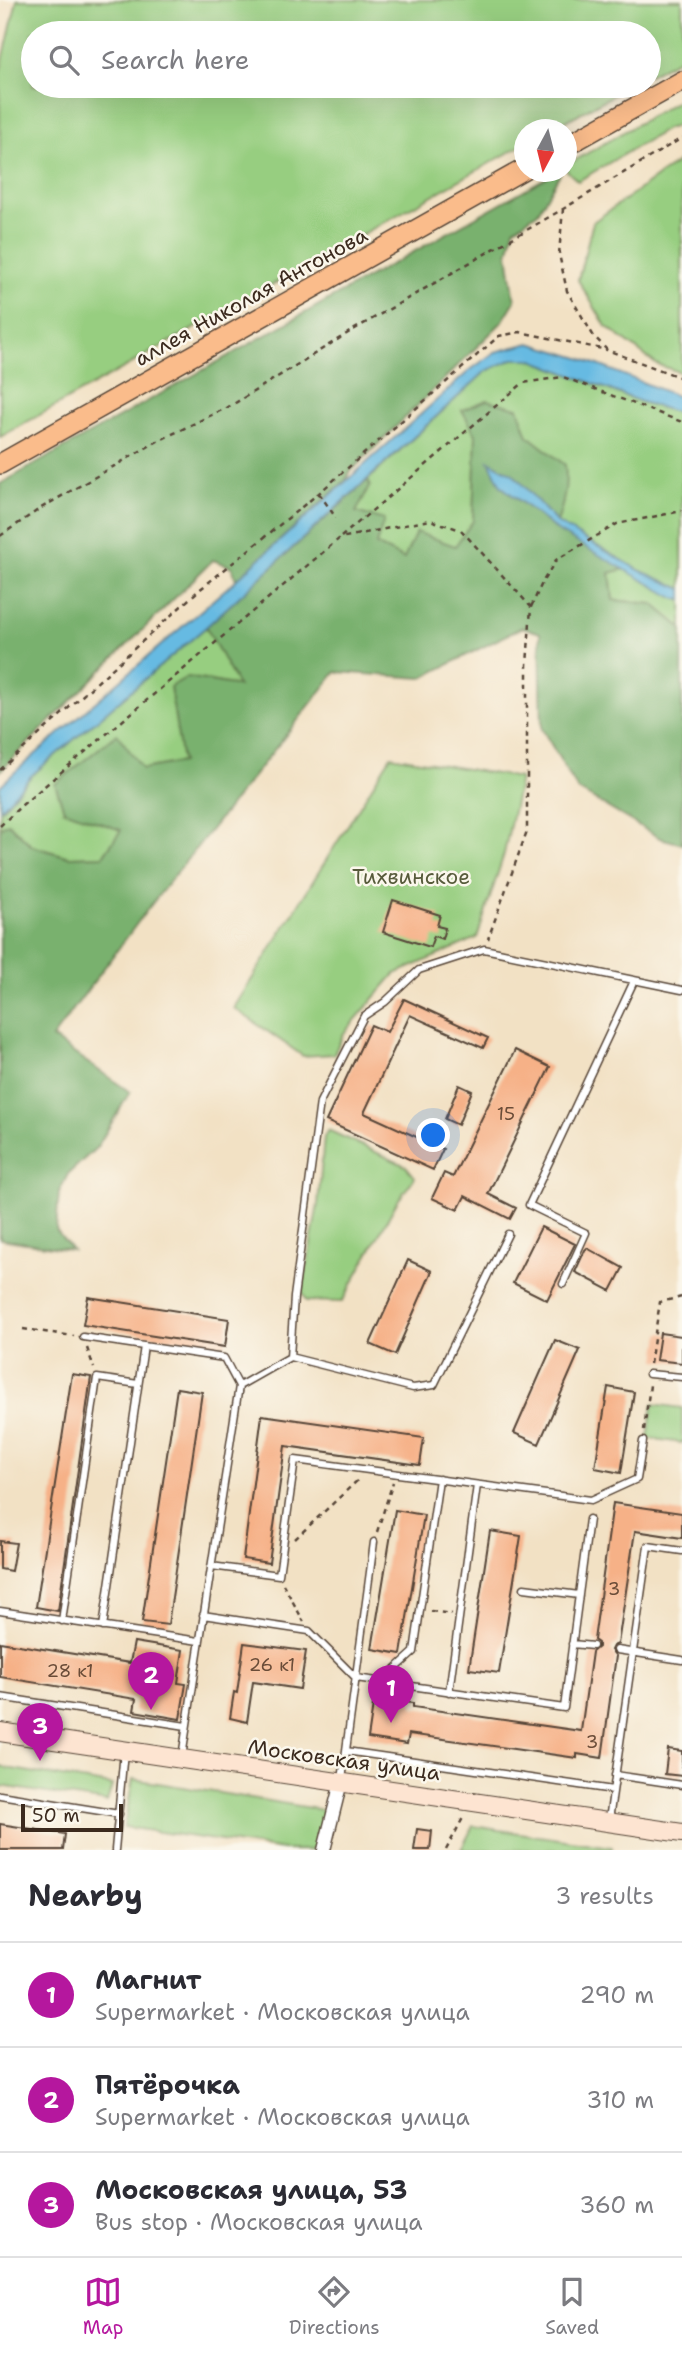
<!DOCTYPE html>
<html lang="en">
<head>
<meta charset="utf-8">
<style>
	body { margin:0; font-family:"Shantell Sans",sans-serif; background:#f7f7f7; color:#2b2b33 }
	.compass { position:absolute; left:514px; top:119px; width:63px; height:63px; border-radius:50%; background:#fff; box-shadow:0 7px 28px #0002; rotate:187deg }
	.scale { position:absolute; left:21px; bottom:18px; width:102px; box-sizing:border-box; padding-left:7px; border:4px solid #3b2a1e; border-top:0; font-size:19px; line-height:24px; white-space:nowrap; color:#3b2a1e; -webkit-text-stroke:5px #fbf7ec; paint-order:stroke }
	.you { position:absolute; left:434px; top:1136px; width:24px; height:24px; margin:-18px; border:5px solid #fff; border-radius:50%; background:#1a73e8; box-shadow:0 0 0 10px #1a73e833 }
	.badge { display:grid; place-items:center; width:46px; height:46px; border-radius:50%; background:#b5179e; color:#fff; font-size:23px; font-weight:700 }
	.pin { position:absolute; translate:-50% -58px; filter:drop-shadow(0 2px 4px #0008) }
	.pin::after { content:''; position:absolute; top:37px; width:24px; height:21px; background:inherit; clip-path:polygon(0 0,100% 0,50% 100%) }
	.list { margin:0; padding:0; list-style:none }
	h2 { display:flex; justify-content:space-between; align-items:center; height:91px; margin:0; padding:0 28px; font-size:30px }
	h2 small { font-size:23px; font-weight:400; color:#7c7c81 }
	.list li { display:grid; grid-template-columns:46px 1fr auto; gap:21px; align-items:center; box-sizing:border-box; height:105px; padding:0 28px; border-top:2px solid #e1e1e2 }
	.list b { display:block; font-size:26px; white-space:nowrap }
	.list p { margin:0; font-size:23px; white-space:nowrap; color:#7c7c81 }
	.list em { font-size:23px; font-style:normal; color:#7c7c81 }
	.icon { flex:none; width:38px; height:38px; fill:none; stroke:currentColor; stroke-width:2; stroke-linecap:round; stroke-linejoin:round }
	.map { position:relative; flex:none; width:682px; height:1850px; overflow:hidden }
	.search { position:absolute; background:#fff; box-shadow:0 7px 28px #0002; left:21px; right:21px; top:21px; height:77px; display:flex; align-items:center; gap:18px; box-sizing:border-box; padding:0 24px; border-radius:38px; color:#7c7c81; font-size:26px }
	.sheet { height:406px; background:#fff }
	nav { display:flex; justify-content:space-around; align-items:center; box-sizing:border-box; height:98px; border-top:2px solid #e1e1e2; background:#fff; font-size:19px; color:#7c7c81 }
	nav a { display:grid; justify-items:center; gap:4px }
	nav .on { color:#b5179e }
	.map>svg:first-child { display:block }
	.green { fill:#97ce80; stroke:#697c4f; stroke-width:2 }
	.forest { fill:#79b16e; stroke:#5a6e46; stroke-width:2 }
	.water { fill:#66bae2; stroke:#507280; stroke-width:2 }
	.building { fill:#f6b187 }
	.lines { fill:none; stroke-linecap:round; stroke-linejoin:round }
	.service-casing { stroke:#564537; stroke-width:9 }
	.minor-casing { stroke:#564537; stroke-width:15 }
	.secondary-casing { stroke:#564537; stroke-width:20 }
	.primary-casing { stroke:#564537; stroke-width:22 }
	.path { stroke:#564537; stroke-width:2.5; stroke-dasharray:5 5; stroke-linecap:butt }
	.service { stroke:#fff; stroke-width:6 }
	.minor { stroke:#fff; stroke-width:12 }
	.secondary { stroke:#fde4d1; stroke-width:18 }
	.primary { stroke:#fabc8b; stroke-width:19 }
	.labels { text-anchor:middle; stroke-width:5; stroke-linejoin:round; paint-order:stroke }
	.number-label { font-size:18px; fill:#6a4c38 }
	.street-label { font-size:21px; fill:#3b2a1e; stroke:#fbf7ec }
	.park-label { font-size:21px; fill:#575b3b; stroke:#fbf7ec }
</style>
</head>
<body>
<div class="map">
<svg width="682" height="1850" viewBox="0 0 682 1850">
	<rect width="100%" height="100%" fill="#fbf7ec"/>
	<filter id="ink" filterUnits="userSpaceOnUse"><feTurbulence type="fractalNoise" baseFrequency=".0143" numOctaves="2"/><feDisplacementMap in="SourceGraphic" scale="14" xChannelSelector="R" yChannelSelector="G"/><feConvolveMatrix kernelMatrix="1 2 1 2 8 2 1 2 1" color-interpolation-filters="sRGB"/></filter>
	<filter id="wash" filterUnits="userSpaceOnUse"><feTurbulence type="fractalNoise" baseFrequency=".00686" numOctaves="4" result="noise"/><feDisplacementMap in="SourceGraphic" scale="28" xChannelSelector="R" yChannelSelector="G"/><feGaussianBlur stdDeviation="1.57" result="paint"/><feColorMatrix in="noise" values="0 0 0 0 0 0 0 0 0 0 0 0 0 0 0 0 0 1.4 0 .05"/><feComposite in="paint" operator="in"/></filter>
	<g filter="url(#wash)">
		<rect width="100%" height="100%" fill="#f2e1c4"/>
		<path class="green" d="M17,0h665v57l-33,18v-42h-616v53h597l-79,43 -27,1v14l-524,293v-364z
			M682,98v26l-15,5 -89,52 -11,-10v-6z
			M682,159v214l-26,-9 -50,-38 -28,-46 15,-58z
			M513,359h17l111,43 41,12v175l-41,-18 -84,-48 6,-21 2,-37 -37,-29 -10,-28 -55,3 13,24 -3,86 -18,26 -51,12 -28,-14 -20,-33 14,-27 -2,-5 118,-109z
			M625,569l51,30 6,1v28l-29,-24 -40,-4 -3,-28z
			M206,627l33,59 -52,-9 -5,85 -39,7 -79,41 57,20 -18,26 -34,1 -37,-11 -24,-23 -8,5v-17l31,-35z
			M391,756l129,22 -16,76 -27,84 -82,36 -51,59 -10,21 -31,2 -69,-48z
			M328,1130l78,36 9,11 -18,25 -55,100 -36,-1 -4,-8 16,-89 6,-67z
			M653,1404l29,4v35l-34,-5z
			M0,1767l112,18 -5,17 -107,-16z
			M133,1779l197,32 -13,39h-33l-160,-23z
			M473,1826l139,21v3h-151z"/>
		<path class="forest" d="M556,172h5l-23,40 -24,17 -6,25 7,47 -13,21 -152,150 -4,8 -110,100 -4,-13 -19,-7 -213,211v-287z
			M487,400l31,8 10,28 37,29c3,20 -2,39 -8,58l-44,-49 -23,-12 11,24 58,46 66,37 -15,4 3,27 40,4 29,24v216l-22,-6 -82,-48 -36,-61 -2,-96 -18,-6 -100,51 -86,-6 -189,238 -95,128 78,54 -33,55 -29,27 -9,18 -3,38 16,20 -72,-11v-411l8,-5 24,23 37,11 34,-1 18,-26 -57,-20 -9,-26 62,-50 26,35 39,-7 -12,-75 17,-10 51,9 -32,-59 162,-147 2,5 -14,27 28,8 -8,25 28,14 12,-27 39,14 18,-25 3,-86 -14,-25z"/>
		<path class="water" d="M530,343l53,16 99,39v16l-41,-12 -111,-43h-17l-27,12 -280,256 -175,149 -31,34v-24l15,-14 221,-192 233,-209 26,-19z
			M489,461l24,13 44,49 84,48 41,18v11l-6,-1 -117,-67 -58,-46z"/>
		<g id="blocks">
			<path class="building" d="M393,900l47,15 -3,11 8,2 -3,11 -8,-3 -4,11 -47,-15z
				M404,999l84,39 -5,10 -73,-33 -46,98 79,36 -10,21 -107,-49 45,-96 16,7z
				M515,1050l35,17 -62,127 28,14 -6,11 -45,-23 -7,14 -26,-12 12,-25 9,4z
				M459,1085l13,6 -14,34 -13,-6z
				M541,1227l34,17 -28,56 -34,-17z
				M587,1248l36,20 -12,23 -36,-19 10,-22z
				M408,1260l24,11 -37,84 -25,-11z
				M88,1297l141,22 -4,28 -142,-22z
				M660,1333l22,3v27l-26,-3z
				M555,1340l25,10 -41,94 -25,-11z
				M72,1374l19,3 -33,234 -22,-4z
				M608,1387l26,5 -13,81 -26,-5z
				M177,1388l25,4 -34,233 -26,-3z
				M262,1415l162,23 -4,27 -135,-19 -16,117 -26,-4z
				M613,1503l69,10v25l-47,-7 -17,113 -5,2 -2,4 5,6 -14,102 -25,-4v4l-168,-24 -2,10 -39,-6 6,-40 39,5v4l168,24 11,-79 6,-5v-4l-4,-3z
				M395,1510l29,5 -23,139 -29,-5z
				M490,1531l31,5 -22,137 -30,-4z
				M0,1541l16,2 -5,28 -11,-2z
				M0,1642l130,21 4,-21 49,8 -5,33 8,1 -6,35 -46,-8 2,-12 -136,-22z
				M244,1643l62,8 -6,38 -47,-7 -6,40 -17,-4 4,-26 3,1z
				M668,1749l14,2v25l-17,-2z
				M0,1824l65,10 -2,16h-63z
				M417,1829l15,2 -2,19h-16z"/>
		</g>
	</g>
	<g filter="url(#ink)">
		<use href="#blocks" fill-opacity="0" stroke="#564537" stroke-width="2"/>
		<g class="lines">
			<g class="service-casing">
				<path id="service" d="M563,1284l23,-51 -57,-28 105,-224
					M83,1337l141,21 15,28 -57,371
					M290,1357l123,31 21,-3 74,-151
					M649,1374l33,3
					M239,1386l51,-29 4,-60 26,-195 44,-86 21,-14 34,-32 65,-21 198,41
					M211,1566l68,9 16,-115 296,40 46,-21 6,-38
					M524,1588l55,7
					M0,1611l199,30
					M203,1615l106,16 47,47 208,30 25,-189
					M62,1621l35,-243 41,6
					M103,1627l41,-281
					M572,1644l21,2
					M617,1650l65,10
					M381,1682l33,-30 25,-173
					M449,1692l28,-207
					M0,1697l186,29
					M346,1751l267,39
					M615,1775l67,10
					M342,1780l32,-238
					M0,1795l119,19
					M609,1820l39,-274 34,5
					M115,1850l9,-99"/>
			</g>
			<g class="minor-casing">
				<path id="minor" d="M324,1850l17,-68"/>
			</g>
			<g class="secondary-casing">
				<path id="secondary" d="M0,1732l682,101"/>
			</g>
			<g class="primary-casing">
				<path id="primary" d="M566,146l116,-65
					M0,464l524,-295"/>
			</g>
			<path class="path" d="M563,209l-4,45 8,37 26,44 14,15 75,28
				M319,493l17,25
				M0,536l41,-28 117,-67 74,-36 121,-75 210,-121 119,-71
				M341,537l182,-154 40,-6 119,45
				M531,607l12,-26 13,-21 61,-36 65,-13
				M0,770l198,-179 121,-98 180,-157 21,-4 87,18
				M0,826l22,-21 318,-267 90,-18 31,10 70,77 -4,58v166l-39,108
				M23,1329l51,7
				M87,1348l7,20
				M650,1364l10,-62 22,-5
				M644,1430l6,-45
				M377,1532l16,-50
				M295,1539l64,-60
				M283,1584l21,38
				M431,1611l21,3
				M446,1850l18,-34"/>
			<use href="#service" class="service"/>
			<use href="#minor" class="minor"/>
			<use href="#secondary" class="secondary"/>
			<use href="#primary" class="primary"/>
		</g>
	</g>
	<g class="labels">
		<g class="number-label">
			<text x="506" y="1120">15</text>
			<text x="614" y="1595">3</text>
			<text x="272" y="1671">26 к1</text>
			<text x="70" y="1677">28 к1</text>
			<text x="592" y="1748">3</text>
		</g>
		<g class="street-label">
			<text transform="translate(251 297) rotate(-29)" y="7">аллея Николая Антонова</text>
			<text transform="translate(344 1760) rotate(8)" y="7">Московская улица</text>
		</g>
		<g class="park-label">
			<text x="411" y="884">Тихвинское</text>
		</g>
	</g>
</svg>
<svg class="compass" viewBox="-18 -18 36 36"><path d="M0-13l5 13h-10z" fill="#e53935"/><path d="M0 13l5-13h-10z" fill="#7c7c81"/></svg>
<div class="scale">50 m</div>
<div class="you"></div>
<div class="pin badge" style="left:391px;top:1723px">1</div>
<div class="pin badge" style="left:151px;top:1710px">2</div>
<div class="pin badge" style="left:40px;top:1761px">3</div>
<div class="search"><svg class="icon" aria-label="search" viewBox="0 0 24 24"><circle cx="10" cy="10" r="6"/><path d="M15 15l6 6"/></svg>Search here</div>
</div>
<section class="sheet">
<h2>Nearby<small>3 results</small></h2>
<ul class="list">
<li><span class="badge">1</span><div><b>Магнит</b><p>Supermarket · Московская улица</p></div><em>290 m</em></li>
<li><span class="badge">2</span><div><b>Пятёрочка</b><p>Supermarket · Московская улица</p></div><em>310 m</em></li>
<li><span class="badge">3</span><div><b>Московская улица, 53</b><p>Bus stop · Московская улица</p></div><em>360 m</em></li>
</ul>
</section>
<nav>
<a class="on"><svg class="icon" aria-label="map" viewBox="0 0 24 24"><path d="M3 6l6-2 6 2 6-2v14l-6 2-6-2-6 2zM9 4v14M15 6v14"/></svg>Map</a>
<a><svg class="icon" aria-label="directions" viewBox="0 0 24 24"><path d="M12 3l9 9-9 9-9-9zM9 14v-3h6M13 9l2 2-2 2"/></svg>Directions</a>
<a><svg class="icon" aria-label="saved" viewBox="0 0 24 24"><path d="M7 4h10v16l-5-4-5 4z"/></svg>Saved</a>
</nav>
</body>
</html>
